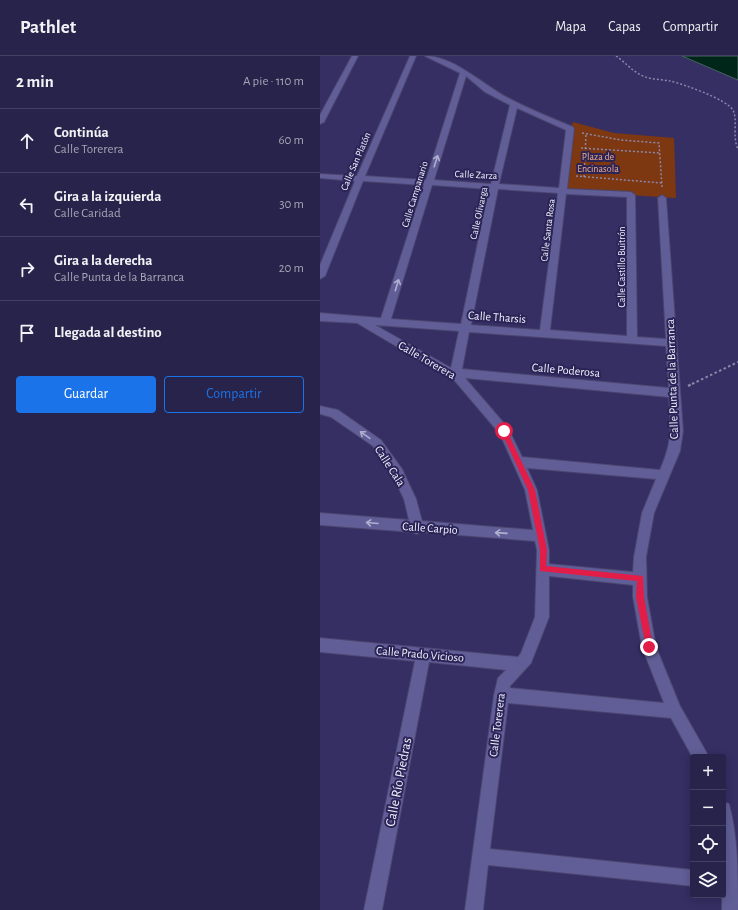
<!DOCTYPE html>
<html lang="es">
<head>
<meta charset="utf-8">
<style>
	body { margin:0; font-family:"Alegreya Sans",sans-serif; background:#302b51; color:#f1f3f6 }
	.controls { position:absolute; right:12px; bottom:12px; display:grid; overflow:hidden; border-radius:4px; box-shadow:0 2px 10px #0003 }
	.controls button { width:36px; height:36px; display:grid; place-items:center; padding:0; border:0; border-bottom:1px solid #444062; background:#28234a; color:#f1f3f6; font:20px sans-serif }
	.stop { position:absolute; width:12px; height:12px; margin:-9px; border:3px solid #e11d48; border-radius:50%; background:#fff }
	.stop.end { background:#e11d48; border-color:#fff; box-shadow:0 1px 4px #0008 }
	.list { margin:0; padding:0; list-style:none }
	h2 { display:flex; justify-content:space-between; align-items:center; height:52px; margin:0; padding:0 16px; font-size:17px }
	h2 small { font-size:13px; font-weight:400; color:#a5a4b5 }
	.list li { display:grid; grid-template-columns:26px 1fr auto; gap:12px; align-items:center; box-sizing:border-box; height:64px; padding:0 16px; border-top:1px solid #444062 }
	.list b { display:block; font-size:15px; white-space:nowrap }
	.list p { margin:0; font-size:13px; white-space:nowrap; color:#a5a4b5 }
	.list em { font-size:13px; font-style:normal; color:#a5a4b5 }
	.actions { display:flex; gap:8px; padding:12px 16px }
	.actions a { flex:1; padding:9px 0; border:1px solid #1a73e8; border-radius:4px; text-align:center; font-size:14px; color:#1a73e8 }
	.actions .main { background:#1a73e8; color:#fff }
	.icon { flex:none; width:22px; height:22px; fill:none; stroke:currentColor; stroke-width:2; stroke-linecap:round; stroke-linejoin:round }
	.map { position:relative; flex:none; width:418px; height:854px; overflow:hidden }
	header { display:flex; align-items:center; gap:24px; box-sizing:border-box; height:56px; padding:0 20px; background:#28234a; border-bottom:1px solid #444062 }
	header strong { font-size:19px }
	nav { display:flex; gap:22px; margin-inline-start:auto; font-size:14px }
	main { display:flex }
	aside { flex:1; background:#28234a }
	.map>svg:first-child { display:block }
	.green { fill:#7d3711 }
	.water { fill:#002619; stroke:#48635e }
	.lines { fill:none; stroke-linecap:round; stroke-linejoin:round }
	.minor-casing { stroke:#4b456e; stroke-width:2 }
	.path-far2 { stroke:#8b88aa; stroke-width:1.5; stroke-dasharray:2 2; stroke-linecap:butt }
	.path-far1 { stroke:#8b88aa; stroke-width:2; stroke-dasharray:2.5 2.5; stroke-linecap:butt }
	.path { stroke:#8b88aa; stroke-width:2.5; stroke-dasharray:3 3; stroke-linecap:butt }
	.minor { fill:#615e97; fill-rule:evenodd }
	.oneway { stroke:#b0afd0 }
	.route { fill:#e11d48 }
	.labels { text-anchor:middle; stroke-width:4; stroke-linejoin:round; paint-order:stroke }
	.far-park-label { font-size:10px; fill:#f2ac8b; stroke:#2b2457 }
	.far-street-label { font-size:10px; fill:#f0f1fe; stroke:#2b2457 }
	.street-label { font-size:12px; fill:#f0f1fe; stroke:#2b2457 }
	.near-street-label { font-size:14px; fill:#f0f1fe; stroke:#2b2457 }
</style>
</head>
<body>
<header>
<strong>Pathlet</strong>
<nav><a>Mapa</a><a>Capas</a><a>Compartir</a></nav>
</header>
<main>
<aside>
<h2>2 min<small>A pie · 110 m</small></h2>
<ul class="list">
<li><svg class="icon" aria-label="ahead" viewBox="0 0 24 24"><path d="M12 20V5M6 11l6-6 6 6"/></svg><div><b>Continúa</b><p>Calle Torerera</p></div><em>60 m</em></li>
<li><svg class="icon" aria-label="left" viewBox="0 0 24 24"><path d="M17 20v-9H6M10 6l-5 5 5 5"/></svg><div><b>Gira a la izquierda</b><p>Calle Caridad</p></div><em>30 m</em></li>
<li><svg class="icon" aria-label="right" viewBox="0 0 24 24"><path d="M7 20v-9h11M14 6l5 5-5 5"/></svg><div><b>Gira a la derecha</b><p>Calle Punta de la Barranca</p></div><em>20 m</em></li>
<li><svg class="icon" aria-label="arrive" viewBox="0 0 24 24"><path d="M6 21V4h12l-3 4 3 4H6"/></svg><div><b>Llegada al destino</b></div></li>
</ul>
<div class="actions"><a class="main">Guardar</a><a>Compartir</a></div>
</aside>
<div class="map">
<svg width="418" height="854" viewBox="0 0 418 854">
	<rect width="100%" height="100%" fill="#352f63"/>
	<path class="green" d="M253,66l41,11 60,5 2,60 -113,-7 7,-62z"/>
	<path class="water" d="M362,0h56v24z"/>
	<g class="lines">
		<g class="minor-casing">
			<path id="minor" d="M32,0h6l-34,66 -4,2v-9z
				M90,0h6l-51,120 61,4 34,-107 -35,-17c29,0 58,29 83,42 21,11 43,20 65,29l1,2 -7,60 64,3 4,3 2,142 29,2 -8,-141 4,-3 4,3 17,233 -3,20 -26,62 -8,44 1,40 9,50 24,59 29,51 -16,1 -22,-40 -163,-15 -18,146 203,21v16l-205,-21 -5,45h-18l29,-215 4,-17 8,-8 -77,-8 -47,248h-18l51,-249 -95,-9v-14l198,19 3,-4 14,-36 2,-67 -2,-9 -115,-9 -3,2 -5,-2 -92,-7v-12l89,7 -5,-21 -11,-23 -20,-30 -42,-29 -11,-3v-8l18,4 43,30 21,29 14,30 6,22 111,9 -8,-40 -25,-56 -45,-53 -98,-58 -37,-2v-8l61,5 43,-133 -61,-4 -38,95 -5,3v-14l35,-84 -35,-3v-4l37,2zM146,20l19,16 25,13 -19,79 -57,-4zM197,52l49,22 -7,58 -60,-4zM112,129l57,4 -28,135 -70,-5zM178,133l60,4 -18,137 -69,-5zM246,138l61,3v139l-77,-6zM55,269l84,6 -8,37zM149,276l197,14 3,42 -207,-19zM145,322l204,19c2,31 4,43 -9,73l-138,-13 -14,-29zM207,412l129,11 -14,34 -8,44 -1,15 -84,-8v-14l-12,-60zM229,520l84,9v12l9,50 22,56 -154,-15v-2l21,-23 18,-46z
				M403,746l6,2c9,33 9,71 9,106h-16z"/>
		</g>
		<path class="path-far2" d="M296,0c9,6 17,16 27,20 8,4 18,3 27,5 13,3 56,18 63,29 5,10 -1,27 5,39
			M262,77l39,7 38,3 3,44
			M261,92l79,5
			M256,120l86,7
			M264,121l2,-43"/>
		<path class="path-far1" d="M372,328l46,-22"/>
		<path class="path" d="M368,330l6,-3"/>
		<use href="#minor" class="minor"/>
	</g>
	<defs><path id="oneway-shaft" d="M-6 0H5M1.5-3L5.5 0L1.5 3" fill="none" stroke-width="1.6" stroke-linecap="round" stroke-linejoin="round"/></defs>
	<g class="oneway">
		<use href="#oneway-shaft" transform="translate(116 105) rotate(-72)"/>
		<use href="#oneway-shaft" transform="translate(77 229) rotate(-73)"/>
		<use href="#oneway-shaft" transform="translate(45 379) rotate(-145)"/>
		<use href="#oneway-shaft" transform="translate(52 467) rotate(-175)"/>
		<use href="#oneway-shaft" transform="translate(181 477) rotate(-176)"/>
	</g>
	<path class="route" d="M184,372l3,3 28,59 12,60 -1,16 97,10 1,21 9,50 -1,3h-5l-1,-3 -10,-50 1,-16 -97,-10v-21l-12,-60 -27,-59z"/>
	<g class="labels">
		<g class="far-park-label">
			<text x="278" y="104">Plaza de<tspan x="278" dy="12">Encinasola</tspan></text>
		</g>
		<g class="far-street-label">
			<text transform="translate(35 105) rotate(-67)" y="4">Calle San Platón</text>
			<text transform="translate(156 118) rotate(3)" y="4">Calle Zarza</text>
			<text transform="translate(94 138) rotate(-73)" y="4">Calle Campanario</text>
			<text transform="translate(158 157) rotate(-78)" y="4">Calle Olivarga</text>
			<text transform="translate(227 174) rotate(-83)" y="4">Calle Santa Rosa</text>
			<text transform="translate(301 211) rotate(-90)" y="4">Calle Castillo Buitrón</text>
		</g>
		<g class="street-label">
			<text transform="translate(177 261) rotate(4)" y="4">Calle Tharsis</text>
			<text transform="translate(107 304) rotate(30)" y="4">Calle Torerera</text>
			<text transform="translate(246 314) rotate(5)" y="4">Calle Poderosa</text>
			<text transform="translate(352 323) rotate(-92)" y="4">Calle Punta de la Barranca</text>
			<text transform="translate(70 410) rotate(57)" y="4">Calle Cala</text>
			<text transform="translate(110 472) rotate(4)" y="4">Calle Carpio</text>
			<text transform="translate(100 598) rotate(5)" y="4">Calle Prado Vicioso</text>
			<text transform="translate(177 669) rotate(-83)" y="4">Calle Torerera</text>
		</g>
		<g class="near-street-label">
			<text transform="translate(78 726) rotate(-79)" y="5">Calle Río Piedras</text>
		</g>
	</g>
</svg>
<div class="controls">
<button>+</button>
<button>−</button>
<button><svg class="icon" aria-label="locate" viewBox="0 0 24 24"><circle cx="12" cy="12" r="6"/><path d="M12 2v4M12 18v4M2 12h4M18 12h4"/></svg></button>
<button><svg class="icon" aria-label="layers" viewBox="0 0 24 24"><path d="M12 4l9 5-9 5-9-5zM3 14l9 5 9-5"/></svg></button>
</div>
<div class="stop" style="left:184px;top:375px"></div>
<div class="stop end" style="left:329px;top:591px"></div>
</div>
</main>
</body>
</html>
